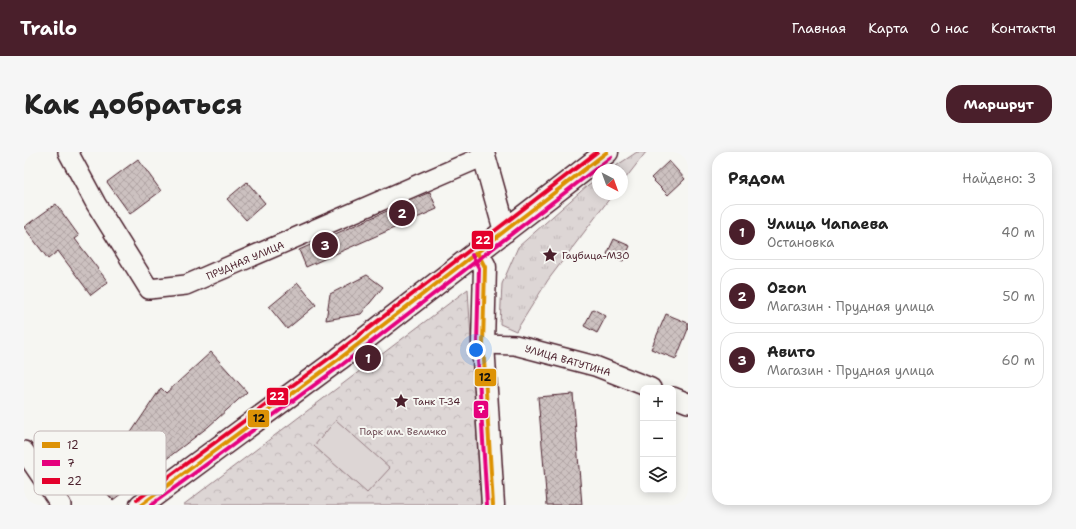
<!DOCTYPE html>
<html lang="ru">
<head>
<meta charset="utf-8">
<style>
	body { margin:0; font-family:"Shantell Sans",sans-serif; background:#f6f6f6; color:#222 }
	.controls { position:absolute; right:12px; bottom:12px; display:grid; overflow:hidden; border-radius:8px; box-shadow:0 2px 10px #0003 }
	.controls button { width:36px; height:36px; display:grid; place-items:center; padding:0; border:0; border-bottom:1px solid #e0e0e0; background:#fff; color:#222; font:20px sans-serif }
	.compass { position:absolute; left:568px; top:12px; width:36px; height:36px; border-radius:50%; background:#fff; box-shadow:0 2px 10px #0003; rotate:139deg }
	.you { position:absolute; left:452px; top:198px; width:14px; height:14px; margin:-10px; border:3px solid #fff; border-radius:50%; background:#1a73e8; box-shadow:0 0 0 6px #1a73e833 }
	.badge { display:grid; place-items:center; width:26px; height:26px; border-radius:50%; background:#4a1f2b; color:#fff; font-size:13px; font-weight:700 }
	.pin { position:absolute; translate:-50% -50%; border:2px solid #fff; box-shadow:0 1px 4px #0006 }
	.list { margin:0; padding:0; list-style:none }
	h2 { display:flex; justify-content:space-between; align-items:center; height:52px; margin:0; padding:0 16px; font-size:17px }
	h2 small { font-size:13px; font-weight:400; color:#767676 }
	.list li { display:grid; grid-template-columns:26px 1fr auto; gap:12px; align-items:center; box-sizing:border-box; height:56px; margin:0 8px 8px; padding:0 8px; border:1px solid #e0e0e0; border-radius:16px }
	.list b { display:block; font-size:15px; white-space:nowrap }
	.list p { margin:0; font-size:13px; white-space:nowrap; color:#767676 }
	.list em { font-size:13px; font-style:normal; color:#767676 }
	.icon { flex:none; width:22px; height:22px; fill:none; stroke:currentColor; stroke-width:2; stroke-linecap:round; stroke-linejoin:round }
	.map { position:relative; flex:none; width:664px; height:353px; overflow:hidden; border-radius:16px }
	header { display:flex; align-items:center; gap:24px; box-sizing:border-box; height:56px; padding:0 20px; background:#4a1f2b; color:#fff }
	header strong { font-size:19px }
	nav { display:flex; gap:22px; margin-inline-start:auto; font-size:14px }
	.intro { display:flex; align-items:center; justify-content:space-between; box-sizing:border-box; height:96px; padding:0 24px }
	h1 { margin:0; font-size:28px }
	.button { padding:10px 18px; border-radius:16px; background:#4a1f2b; color:#fff; font-size:14px; font-weight:700 }
	main { display:flex; gap:24px; padding:0 24px }
	aside { flex:1; background:#fff; border-radius:16px; box-shadow:0 2px 10px #0003 }
	.map>svg:first-child { display:block }
	.grass { fill:url(#grass-tufts); stroke:#947a80 }
	.park { fill:url(#park-crowns); stroke:#947a80 }
	.garden { fill:#ddd6d5; stroke:#947a80 }
	.building { fill:url(#building-cross-hatch); stroke:#4a1f2b }
	.lines { fill:none; stroke-linecap:round; stroke-linejoin:round }
	.street-casing { stroke:#4a1f2b; stroke-width:22 }
	.secondary-casing { stroke:#4a1f2b; stroke-width:25 }
	.street { stroke:#f6f6f2; stroke-width:19 }
	.secondary { stroke:#f6f6f2; stroke-width:22 }
	.bus-1-casing { stroke:#f6f6f2; stroke-width:7 }
	.bus-2-casing { stroke:#f6f6f2; stroke-width:7 }
	.bus-3-casing { stroke:#f6f6f2; stroke-width:7 }
	.bus-1 { stroke:#dd9206; stroke-width:4 }
	.bus-2 { stroke:#e5007d; stroke-width:4 }
	.bus-3 { stroke:#e4002b; stroke-width:4 }
	.labels { text-anchor:middle; stroke-width:4; stroke-linejoin:round; paint-order:stroke }
	.poi-label { font-size:10px; fill:#4a1f2b; stroke:#f6f6f2; text-anchor:start }
	.street-label { font-size:10px; fill:#4a1f2b; stroke:#f6f6f2 }
	.park-label { font-size:10px; fill:#6f4d56; stroke:#f6f6f2 }
	.key { fill:#f6f6f2; stroke:#c2b6b6; stroke-width:1 }
	.key-label { font-size:11px; fill:#4a1f2b }
	.line-badge { stroke:#f6f6f2; stroke-width:1.5 }
	.badge-label { font-size:11px; text-anchor:middle; font-weight:bold; fill:#fff }
	.pale-badge-label { font-size:11px; text-anchor:middle; font-weight:bold; fill:#111 }
</style>
</head>
<body>
<header>
<strong>Trailo</strong>
<nav><a>Главная</a><a>Карта</a><a>О нас</a><a>Контакты</a></nav>
</header>
<div class="intro"><h1>Как добраться</h1><a class="button">Маршрут</a></div>
<main>
<div class="map">
<svg width="664" height="353" viewBox="0 0 664 353">
	<defs>
		<pattern id="grass-tufts" width="24" height="20" patternUnits="userSpaceOnUse"><rect width="24" height="20" fill="#ddd6d5"/><path d="M3 7l-1-3M5 7V3M7 7l1-3M15 17l-1-3M17 17v-4M19 17l1-3" fill="none" stroke="#bfb7b7"/></pattern>
		<pattern id="park-crowns" width="20" height="18" patternUnits="userSpaceOnUse"><rect width="20" height="18" fill="#ddd6d5"/><path d="M2 6a3 3 0 1 1 6 0M12 15a3 3 0 1 1 6 0" fill="none" stroke="#bfb7b7"/></pattern>
		<pattern id="building-cross-hatch" width="8" height="8" patternUnits="userSpaceOnUse"><rect width="8" height="8" fill="#ccc1c0"/><path d="M0 0l8 8M0 8l8-8" fill="none" stroke="#b1a5a5"/></pattern>
	</defs>
	<rect width="100%" height="100%" fill="#f6f6f2"/>
	<filter id="ink" filterUnits="userSpaceOnUse"><feTurbulence type="fractalNoise" baseFrequency=".025" numOctaves="2"/><feDisplacementMap in="SourceGraphic" scale="8" xChannelSelector="R" yChannelSelector="G"/><feConvolveMatrix kernelMatrix="1 2 1 2 8 2 1 2 1" color-interpolation-filters="sRGB"/></filter>
	<g filter="url(#ink)">
		<path class="grass" d="M613,0h9l-24,31v-13h-12z
			M574,26v16h15l-65,86 -32,51 -16,-7 2,-40 16,-37 70,-62z"/>
		<path class="park" d="M444,137l13,216h-298z"/>
		<path class="garden" d="M312,268l54,48 -23,25 -53,-47z"/>
		<path class="building" d="M114,7l23,32 -31,23 -23,-32z
			M645,9l16,18 -17,16 -17,-17z
			M223,30l18,21 -19,17 -19,-21z
			M406,40l7,17 -131,58 -7,-17z
			M32,52l23,32 -4,3 33,43 -17,13 -33,-44 -10,8 -24,-32z
			M590,87l16,7 -7,15 -16,-7z
			M343,123l16,12 -22,27 -35,6 4,-26z
			M274,131l18,22 -29,24 -18,-22z
			M569,157l13,7 -9,17 -13,-7z
			M642,162l22,9v6l-12,30 -25,-10z
			M187,200l36,40 -39,35 -95,73 -16,-17 64,-95 5,5z
			M549,242l9,111h-35l-9,-108z"/>
		<g class="lines">
			<g class="street-casing">
				<path id="street" d="M44,0l28,52 53,85 37,-4 298,-129
					M459,192l32,1 80,21 56,22
					M649,245l15,6
					M0,299l37,54"/>
			</g>
			<g class="secondary-casing">
				<path id="secondary" d="M459,0l22,79
					M453,100l8,15 -2,77 3,47 7,114
					M117,353l198,-146 268,-207"/>
			</g>
			<use href="#street" class="street"/>
			<use href="#secondary" class="secondary"/>
			<g class="bus-1-casing">
				<path id="bus-1" d="M453,100l8,15 -2,77 10,161
					M117,353l198,-146 268,-207"/>
			</g>
			<g class="bus-2-casing">
				<path id="bus-2" d="M448,103l7,13 -2,76 10,161
					M127,353l192,-141 268,-207"/>
			</g>
			<g class="bus-3-casing">
				<path id="bus-3" d="M113,348l198,-146 262,-202"/>
			</g>
			<use href="#bus-1" class="bus-1"/>
			<use href="#bus-2" class="bus-2"/>
			<use href="#bus-3" class="bus-3"/>
		</g>
	</g>
	<defs>
		<g id="sight-bare" transform="scale(1.2)"><path d="M0-6L1.8-2.2L6-1.7L2.9 1.2L3.7 5.4L0 3.3L-3.7 5.4L-2.9 1.2L-6-1.7L-1.8-2.2Z" fill="#4a1f2b" stroke="#f6f6f2" stroke-width="2.5" paint-order="stroke"/></g>
	</defs>
	<g fill-rule="evenodd">
		<use href="#sight-bare" x="526" y="103"/>
		<use href="#sight-bare" x="377" y="249"/>
	</g>
	<g class="labels">
		<g class="poi-label">
			<text x="538" y="107">Гаубица-МЗО</text>
			<text x="389" y="253">Танк Т-34</text>
		</g>
		<g class="street-label">
			<text transform="translate(221 108) rotate(-23)" y="4">ПРУДНАЯ УЛИЦА</text>
			<text transform="translate(544 208) rotate(16)" y="4">УЛИЦА ВАТУТИНА</text>
		</g>
		<g class="park-label">
			<text x="379" y="283">Парк им. Величко</text>
		</g>
	</g>
	<rect x="10" y="279" width="132" height="64" rx="6" class="key"/>
	<rect x="18" y="290" width="18" height="6" fill="#dd9206"/>
	<rect x="18" y="308" width="18" height="6" fill="#e5007d"/>
	<rect x="18" y="326" width="18" height="6" fill="#e4002b"/>
	<g class="key-label">
		<text x="43" y="297">12</text>
		<text x="43" y="315">7</text>
		<text x="43" y="333">22</text>
	</g>
	<g class="line-badge">
		<rect x="447" y="78" width="23" height="20" rx="4" fill="#e4002b"/>
		<rect x="450" y="216" width="23" height="19" rx="4" fill="#dd9206"/>
		<rect x="242" y="235" width="23" height="19" rx="4" fill="#e4002b"/>
		<rect x="449" y="248" width="16" height="19" rx="4" fill="#e5007d"/>
		<rect x="223" y="257" width="23" height="19" rx="4" fill="#dd9206"/>
	</g>
	<g class="badge-label">
		<text x="459" y="92">22</text>
		<text x="253" y="248">22</text>
		<text x="457" y="261">7</text>
	</g>
	<g class="pale-badge-label">
		<text x="461" y="229">12</text>
		<text x="235" y="270">12</text>
	</g>
</svg>
<div class="controls">
<button>+</button>
<button>−</button>
<button><svg class="icon" aria-label="layers" viewBox="0 0 24 24"><path d="M12 4l9 5-9 5-9-5zM3 14l9 5 9-5"/></svg></button>
</div>
<svg class="compass" viewBox="-18 -18 36 36"><path d="M0-13l5 13h-10z" fill="#e53935"/><path d="M0 13l5-13h-10z" fill="#767676"/></svg>
<div class="you"></div>
<div class="pin badge" style="left:344px;top:206px">1</div>
<div class="pin badge" style="left:378px;top:61px">2</div>
<div class="pin badge" style="left:301px;top:93px">3</div>
</div>
<aside>
<h2>Рядом<small>Найдено: 3</small></h2>
<ul class="list">
<li><span class="badge">1</span><div><b>Улица Чапаева</b><p>Остановка</p></div><em>40 m</em></li>
<li><span class="badge">2</span><div><b>Ozon</b><p>Магазин · Прудная улица</p></div><em>50 m</em></li>
<li><span class="badge">3</span><div><b>Авито</b><p>Магазин · Прудная улица</p></div><em>60 m</em></li>
</ul>
</aside>
</main>
</body>
</html>
